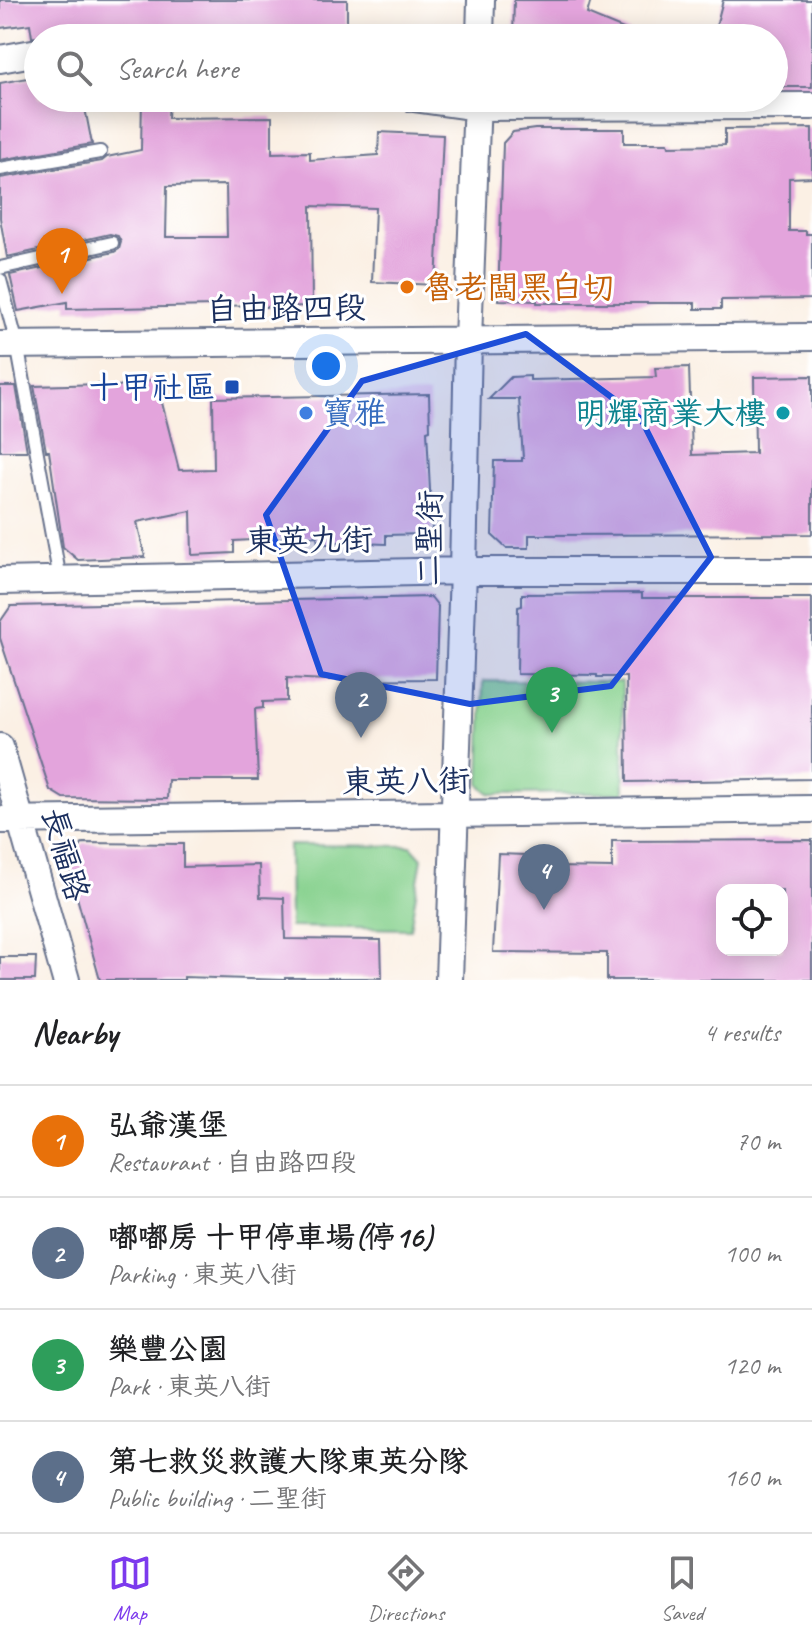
<!DOCTYPE html>
<html lang="en">
<head>
<meta charset="utf-8">
<style>
	body { margin:0; font-family:Caveat,"LXGW WenKai TC",sans-serif; background:#f6f6f6; color:#202124 }
	.controls { position:absolute; right:24px; bottom:24px; display:grid; overflow:hidden; border-radius:16px; box-shadow:0 4px 20px #0003 }
	.controls button { width:72px; height:72px; display:grid; place-items:center; padding:0; border:0; border-bottom:2px solid #e0e0e0; background:#fff; color:#202124; font:40px sans-serif }
	.you { position:absolute; left:326px; top:366px; width:28px; height:28px; margin:-20px; border:6px solid #fff; border-radius:50%; background:#1a73e8; box-shadow:0 0 0 12px #1a73e833 }
	.badge { display:grid; place-items:center; width:52px; height:52px; border-radius:50%; background:#7c3aed; color:#fff; font-size:26px; font-weight:700 }
	.pin { position:absolute; translate:-50% -66px; filter:drop-shadow(0 2px 4px #0008) }
	.pin::after { content:''; position:absolute; top:42px; width:28px; height:24px; background:inherit; clip-path:polygon(0 0,100% 0,50% 100%) }
	.list { margin:0; padding:0; list-style:none }
	h2 { display:flex; justify-content:space-between; align-items:center; height:104px; margin:0; padding:0 32px; font-size:34px }
	h2 small { font-size:26px; font-weight:400; color:#757577 }
	.list li { display:grid; grid-template-columns:52px 1fr auto; gap:24px; align-items:center; box-sizing:border-box; height:112px; padding:0 32px; border-top:2px solid #e0e0e0 }
	.list b { display:block; font-size:30px; white-space:nowrap }
	.list p { margin:0; font-size:26px; white-space:nowrap; color:#757577 }
	.list em { font-size:26px; font-style:normal; color:#757577 }
	.icon { flex:none; width:44px; height:44px; fill:none; stroke:currentColor; stroke-width:2; stroke-linecap:round; stroke-linejoin:round }
	.map { position:relative; flex:none; width:812px; height:980px; overflow:hidden }
	.search { position:absolute; background:#fff; box-shadow:0 4px 20px #0003; left:24px; right:24px; top:24px; height:88px; display:flex; align-items:center; gap:20px; box-sizing:border-box; padding:0 28px; border-radius:44px; color:#757577; font-size:30px }
	.sheet { height:552px; background:#fff }
	nav { display:flex; justify-content:space-around; align-items:center; box-sizing:border-box; height:112px; border-top:2px solid #e0e0e0; background:#fff; font-size:22px; color:#757577 }
	nav a { display:grid; justify-items:center; gap:4px }
	nav .on { color:#7c3aed }
	.map>svg:first-child { display:block }
	.green { fill:#87d18e; stroke:#518076; stroke-width:2 }
	.building { fill:#e3a4dc; fill-rule:evenodd }
	.lines { fill:none; stroke-linecap:round; stroke-linejoin:round }
	.service-casing { stroke:#69738d; stroke-width:16 }
	.minor-casing { stroke:#69738d; stroke-width:30 }
	.service { stroke:#fff; stroke-width:12 }
	.minor { stroke:#fff; stroke-width:26 }
	.marked { fill:#1d4ed8; fill-opacity:0.2; stroke:#1d4ed8; stroke-width:6; stroke-linejoin:round }
	.food-dot { fill:#e8710a; stroke:#fff; stroke-width:3 }
	.transit-dot { fill:#1a4fb4; stroke:#fff; stroke-width:3 }
	.shop-dot { fill:#3f7fe0; stroke:#fff; stroke-width:3 }
	.culture-dot { fill:#0f9aa8; stroke:#fff; stroke-width:3 }
	.labels { text-anchor:middle; stroke-width:6; stroke-linejoin:round; paint-order:stroke }
	.food-label { font-size:32px; fill:#c56008; stroke:#fff; text-anchor:start }
	.street-label { font-size:32px; fill:#1b2f5e; stroke:#fff }
	.transit-label { font-size:32px; fill:#164399; stroke:#fff; text-anchor:end }
	.shop-label { font-size:32px; fill:#366cbe; stroke:#fff; text-anchor:start }
	.culture-label { font-size:32px; fill:#0d838f; stroke:#fff; text-anchor:end }
</style>
</head>
<body>
<div class="map">
<svg width="812" height="980" viewBox="0 0 812 980">
	<rect width="100%" height="100%" fill="#fff"/>
	<filter id="ink" filterUnits="userSpaceOnUse"><feTurbulence type="fractalNoise" baseFrequency=".0125" numOctaves="2"/><feDisplacementMap in="SourceGraphic" scale="16" xChannelSelector="R" yChannelSelector="G"/><feConvolveMatrix kernelMatrix="1 2 1 2 8 2 1 2 1" color-interpolation-filters="sRGB"/></filter>
	<filter id="wash" filterUnits="userSpaceOnUse"><feTurbulence type="fractalNoise" baseFrequency=".006" numOctaves="4" result="noise"/><feDisplacementMap in="SourceGraphic" scale="32" xChannelSelector="R" yChannelSelector="G"/><feGaussianBlur stdDeviation="1.8" result="paint"/><feColorMatrix in="noise" values="0 0 0 0 0 0 0 0 0 0 0 0 0 0 0 0 0 1.4 0 .05"/><feComposite in="paint" operator="in"/></filter>
	<g filter="url(#wash)">
		<rect width="100%" height="100%" fill="#fbf0e4"/>
		<path class="green" d="M483,681l139,1 2,111 -133,1 -11,-9z
			M289,845l122,1 11,12 -12,71 -120,-2z"/>
		<g id="blocks">
			<path class="building" d="M0,0h347v38h-117l-41,-4v4h-37l-62,-7 -44,7 -14,-1 -2,-13 -30,4z
				M514,0h77l-4,14 58,24h-132z
				M723,0h89v87h-38v-49h-61z
				M38,76v22h45l9,46 -92,16v-77z
				M142,98h27l-1,20 104,-1v36l38,-1v8l68,-5 1,-23 64,3 -7,150 -64,-3 3,-74 -64,-2 1,100 -48,1v-2l-197,4v-7l-49,9 -8,-36 104,-23 5,-3 2,-7 -3,-6 -8,-2 -103,23 -7,-39v-40l102,-17 5,-4 34,-7zM226,185l1,52h-61l1,-51z
				M812,128v49l-23,1v53h17v3h6v65l-91,1v9h-26v-6h-158v-2l-39,-1 5,-157 10,-11 22,-3h89v14h44l1,3 56,-1v-16z
				M689,367l3,88 63,-2 -1,-76 58,-1v158l-283,1v13h-23l-14,-13 2,-74h28v-3h1l-4,-59h-30l22,-22 19,-1v4l126,-3 -1,-9z
				M156,379l23,91 35,-1 -1,-71 216,-4 1,36 -3,1 5,98 -8,5 -38,1v9l-50,-2v2h-18l-1,-8 -83,5v12l-42,2 -1,-44 -54,11 8,35 -67,3 -15,-13 -14,-96h-3l-12,-65 68,-2 11,3z
				M0,386h16l11,65h-27z
				M642,593v5h170v181l-185,3 -1,-105h-29v-2l-80,-1 1,-67 4,-1v-12z
				M431,597l7,9 -2,73 -110,1 -39,-2v23l-24,1v6l-8,1 3,71h-90l-1,19 -104,-1 -13,-8 -50,-152v-16l11,-16z
				M812,840v140h-205v-27l-114,-1 5,-98 55,2v11l59,1v-27zM722,890h60v60h-60z
				M83,843l100,1v23l76,-2 1,32 24,1 1,41 96,1 1,38h-97v2l-101,-3v3h-84l-32,-115z
				M0,957h36l-1,23h-35z"/>
		</g>
	</g>
	<g filter="url(#ink)">
		<use href="#blocks" fill-opacity="0" stroke="#69738d" stroke-width="2"/>
		<g class="lines">
			<g class="service-casing">
				<path id="service" d="M0,169l100,-17
					M0,268l112,-25
					M0,280l17,64 43,235"/>
			</g>
			<g class="minor-casing">
				<path id="minor" d="M480,38l1,-38
					M0,59l38,-7
					M413,98l64,9 335,-1
					M0,345l812,-8
					M0,581l463,-10h349
					M0,747l66,233
					M0,820l812,-11
					M449,980l14,-409 5,-231 9,-242"/>
			</g>
			<use href="#service" class="service"/>
			<use href="#minor" class="minor"/>
		</g>
	</g>
	<path class="marked" d="M526,334l115,85 70,138 -100,129 -141,18 -149,-30 -55,-159 96,-134z"/>
	<circle class="food-dot" cx="407" cy="287" r="8"/>
	<rect class="transit-dot" x="224" y="379" width="16" height="16" rx="4"/>
	<circle class="shop-dot" cx="306" cy="413" r="8"/>
	<circle class="culture-dot" cx="783" cy="413" r="8"/>
	<g class="labels">
		<g class="food-label">
			<text x="423" y="298">魯老闆黑白切</text>
		</g>
		<g class="street-label">
			<text transform="translate(286 308) rotate(-1)" y="11">自由路四段</text>
			<text transform="translate(429 538) rotate(-89)" y="11">二聖街</text>
			<text transform="translate(309 540) rotate(-1)" y="11">東英九街</text>
			<text transform="translate(406 781) rotate(-1)" y="11">東英八街</text>
			<text transform="translate(66 854) rotate(74)" y="11">長福路</text>
		</g>
		<g class="transit-label">
			<text x="216" y="398">十甲社區</text>
		</g>
		<g class="shop-label">
			<text x="322" y="424">寶雅</text>
		</g>
		<g class="culture-label">
			<text x="767" y="424">明輝商業大樓</text>
		</g>
	</g>
</svg>
<div class="controls">
<button><svg class="icon" aria-label="locate" viewBox="0 0 24 24"><circle cx="12" cy="12" r="6"/><path d="M12 2v4M12 18v4M2 12h4M18 12h4"/></svg></button>
</div>
<div class="you"></div>
<div class="pin badge" style="left:62px;top:294px;background:#e8710a">1</div>
<div class="pin badge" style="left:361px;top:738px;background:#5c6f8a">2</div>
<div class="pin badge" style="left:552px;top:733px;background:#2e9e5b">3</div>
<div class="pin badge" style="left:544px;top:910px;background:#5c6f8a">4</div>
<div class="search"><svg class="icon" aria-label="search" viewBox="0 0 24 24"><circle cx="10" cy="10" r="6"/><path d="M15 15l6 6"/></svg>Search here</div>
</div>
<section class="sheet">
<h2>Nearby<small>4 results</small></h2>
<ul class="list">
<li><span class="badge" style="background:#e8710a">1</span><div><b>弘爺漢堡</b><p>Restaurant · 自由路四段</p></div><em>70 m</em></li>
<li><span class="badge" style="background:#5c6f8a">2</span><div><b>嘟嘟房 十甲停車場(停16)</b><p>Parking · 東英八街</p></div><em>100 m</em></li>
<li><span class="badge" style="background:#2e9e5b">3</span><div><b>樂豐公園</b><p>Park · 東英八街</p></div><em>120 m</em></li>
<li><span class="badge" style="background:#5c6f8a">4</span><div><b>第七救災救護大隊東英分隊</b><p>Public building · 二聖街</p></div><em>160 m</em></li>
</ul>
</section>
<nav>
<a class="on"><svg class="icon" aria-label="map" viewBox="0 0 24 24"><path d="M3 6l6-2 6 2 6-2v14l-6 2-6-2-6 2zM9 4v14M15 6v14"/></svg>Map</a>
<a><svg class="icon" aria-label="directions" viewBox="0 0 24 24"><path d="M12 3l9 9-9 9-9-9zM9 14v-3h6M13 9l2 2-2 2"/></svg>Directions</a>
<a><svg class="icon" aria-label="saved" viewBox="0 0 24 24"><path d="M7 4h10v16l-5-4-5 4z"/></svg>Saved</a>
</nav>
</body>
</html>
